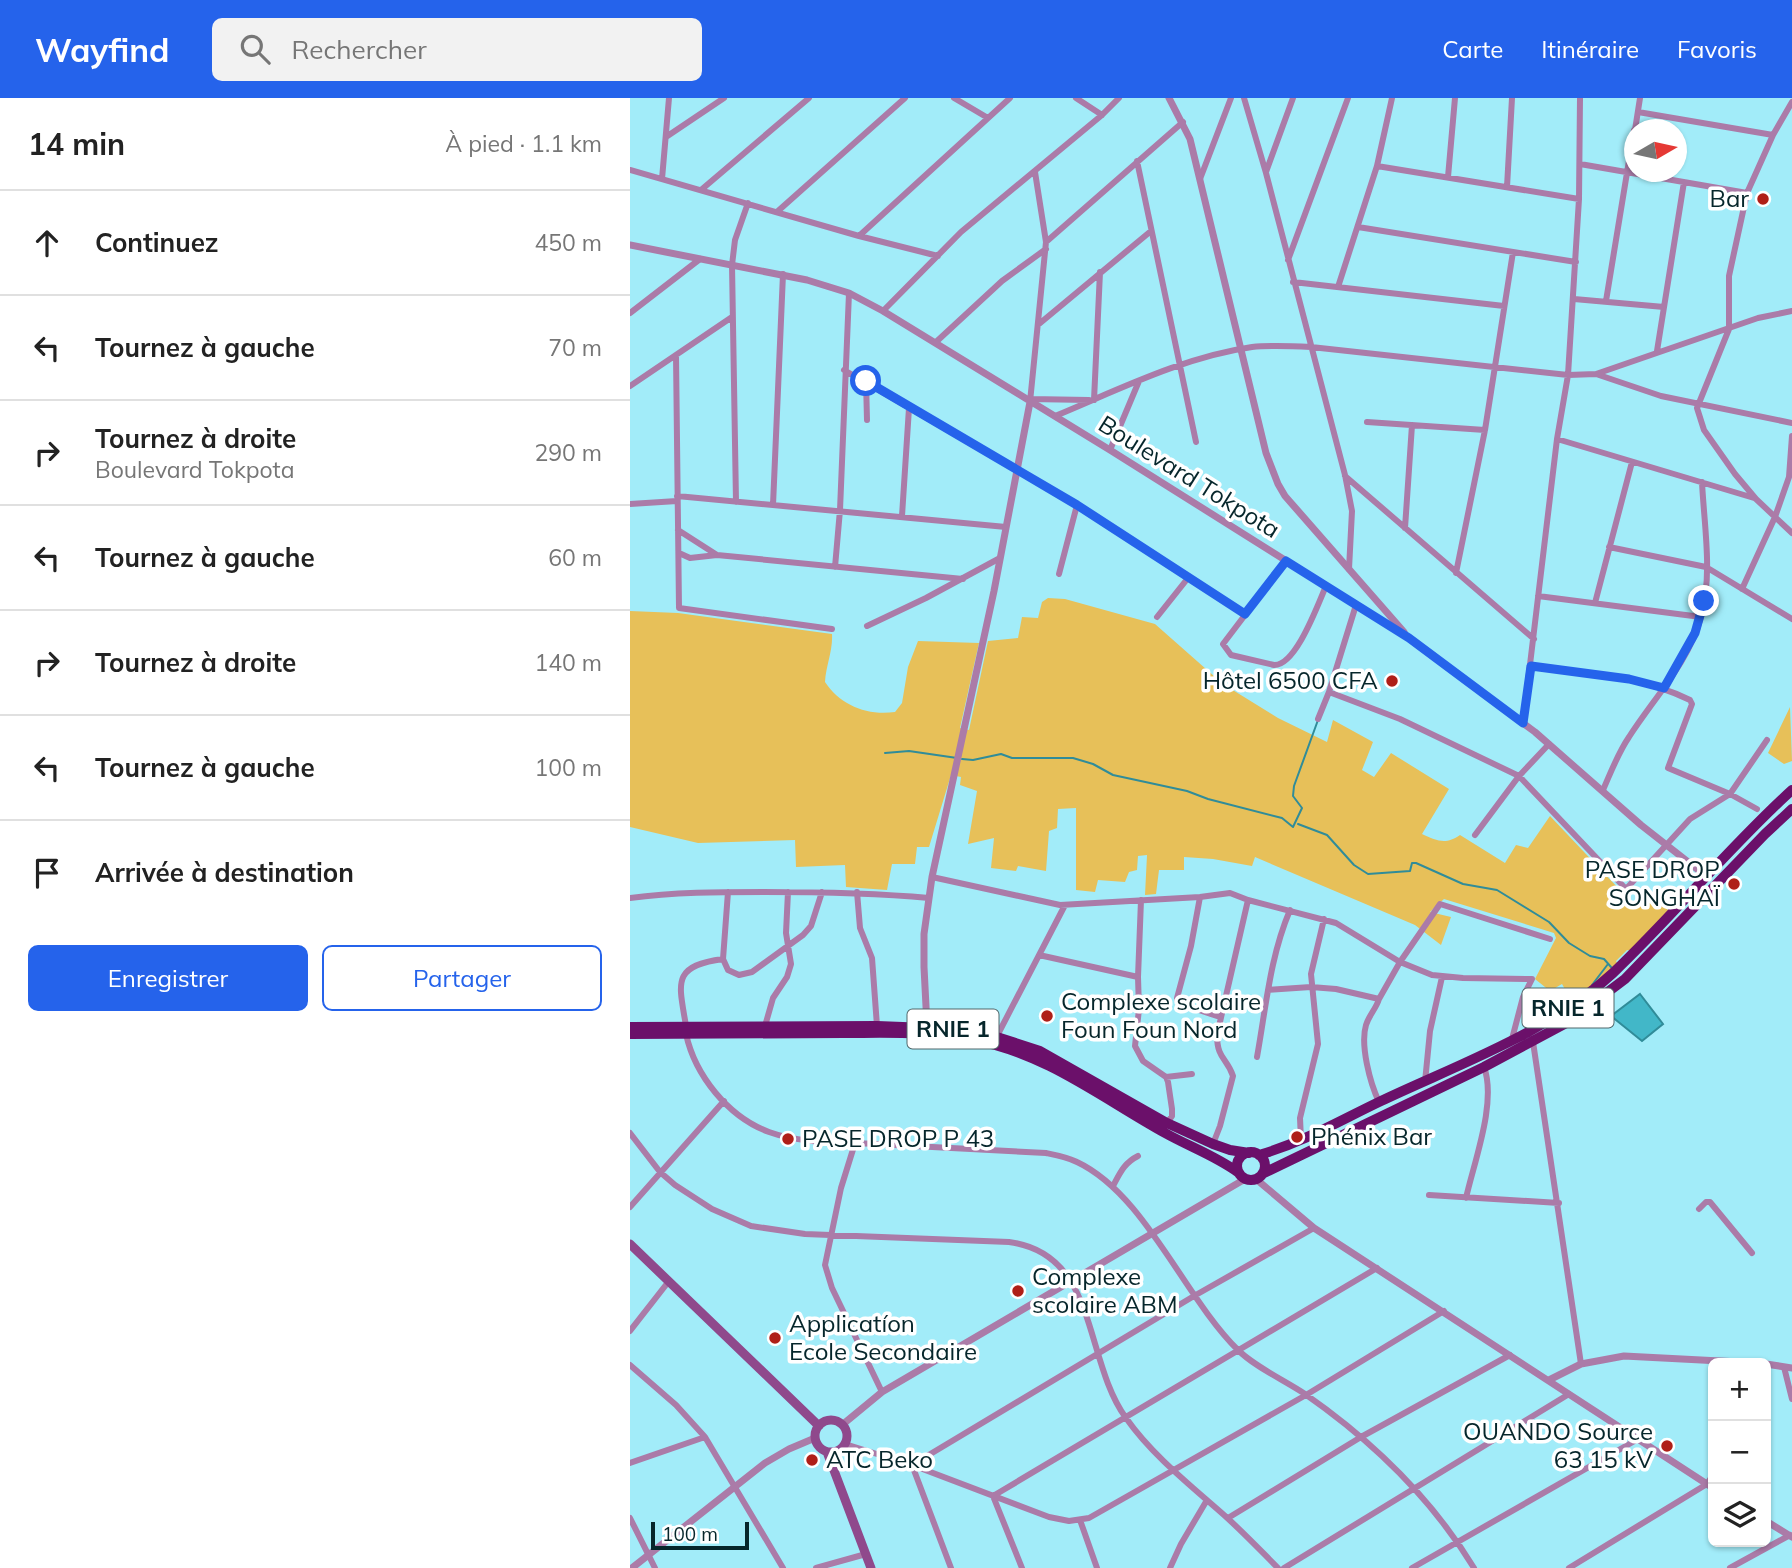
<!DOCTYPE html>
<html lang="fr">
<head>
<meta charset="utf-8">
<style>
	body { margin:0; font-family:Mulish,sans-serif; background:#f2f2f2; color:#222 }
	.controls { position:absolute; right:21px; bottom:21px; display:grid; overflow:hidden; border-radius:10px; box-shadow:0 2px 5px #0004 }
	.controls button { width:63px; height:63px; display:grid; place-items:center; padding:0; border:0; border-bottom:2px solid #e0e0e0; background:#fff; color:#222; font:35px sans-serif }
	.compass { position:absolute; left:994px; top:21px; width:63px; height:63px; border-radius:50%; background:#fff; box-shadow:0 2px 5px #0004; rotate:81deg }
	.scale { position:absolute; left:21px; bottom:18px; width:98px; box-sizing:border-box; padding-left:7px; border:4px solid #06262b; border-top:0; font-size:19px; line-height:24px; white-space:nowrap; color:#06262b; -webkit-text-stroke:5px #fff; paint-order:stroke }
	.stop { position:absolute; width:21px; height:21px; margin:-16px; border:5px solid #2563eb; border-radius:50%; background:#fff }
	.stop.end { background:#2563eb; border-color:#fff; box-shadow:0 2px 7px #0008 }
	.list { margin:0; padding:0; list-style:none }
	h2 { display:flex; justify-content:space-between; align-items:center; height:91px; margin:0; padding:0 28px; font-size:30px }
	h2 small { font-size:23px; font-weight:400; color:#767676 }
	.list li { display:grid; grid-template-columns:46px 1fr auto; gap:21px; align-items:center; box-sizing:border-box; height:105px; padding:0 28px; border-top:2px solid #e0e0e0 }
	.list b { display:block; font-size:26px; white-space:nowrap }
	.list p { margin:0; font-size:23px; white-space:nowrap; color:#767676 }
	.list em { font-size:23px; font-style:normal; color:#767676 }
	.actions { display:flex; gap:14px; padding:21px 28px }
	.actions a { flex:1; padding:16px 0; border:2px solid #2563eb; border-radius:10px; text-align:center; font-size:24px; color:#2563eb }
	.actions .main { background:#2563eb; color:#fff }
	.icon { flex:none; width:38px; height:38px; fill:none; stroke:currentColor; stroke-width:2; stroke-linecap:round; stroke-linejoin:round }
	.map { position:relative; flex:none; width:1162px; height:1470px; overflow:hidden }
	header { display:flex; align-items:center; gap:42px; box-sizing:border-box; height:98px; padding:0 35px; background:#2563eb; color:#fff }
	header strong { font-size:33px }
	nav { display:flex; gap:38px; margin-inline-start:auto; font-size:24px }
	.search { width:490px; height:63px; background:#f2f2f2; display:flex; align-items:center; gap:18px; box-sizing:border-box; padding:0 24px; border-radius:10px; color:#767676; font-size:26px }
	main { display:flex }
	aside { flex:1; background:#fff }
	.map>svg:first-child { display:block }
	.green { fill:#e7c059 }
	.water { fill:#42b7c8; stroke:#308c99; stroke-width:2 }
	.lines { fill:none; stroke-linecap:round; stroke-linejoin:round }
	.stream { stroke:#308c99; stroke-width:2 }
	.minor { stroke:#ab7ba8; stroke-width:6 }
	.tertiary { stroke:#ab7ba8; stroke-width:7 }
	.secondary { stroke:#8f498c; stroke-width:9 }
	.trunk { stroke:#6b106a; stroke-width:10 }
	.route { stroke:#2563eb; stroke-width:9 }
	.poi-dot { fill:#af1f18; stroke:#fff; stroke-width:2.5 }
	.labels { text-anchor:middle; stroke-width:7; stroke-linejoin:round; paint-order:stroke }
	.shield { fill:#fff; stroke:#51676b; stroke-width:2 }
	.shield-label { font-size:23px; font-weight:bold; fill:#06262b }
	.poi-label { font-size:24px; fill:#06262b; stroke:#fff; text-anchor:start }
	.street-label { font-size:24px; fill:#06262b; stroke:#fff }
</style>
</head>
<body>
<header>
<strong>Wayfind</strong>
<div class="search"><svg class="icon" aria-label="search" viewBox="0 0 24 24"><circle cx="10" cy="10" r="6"/><path d="M15 15l6 6"/></svg>Rechercher</div>
<nav><a>Carte</a><a>Itinéraire</a><a>Favoris</a></nav>
</header>
<main>
<aside>
<h2>14 min<small>À pied · 1.1 km</small></h2>
<ul class="list">
<li><svg class="icon" aria-label="ahead" viewBox="0 0 24 24"><path d="M12 20V5M6 11l6-6 6 6"/></svg><div><b>Continuez</b></div><em>450 m</em></li>
<li><svg class="icon" aria-label="left" viewBox="0 0 24 24"><path d="M17 20v-9H6M10 6l-5 5 5 5"/></svg><div><b>Tournez à gauche</b></div><em>70 m</em></li>
<li><svg class="icon" aria-label="right" viewBox="0 0 24 24"><path d="M7 20v-9h11M14 6l5 5-5 5"/></svg><div><b>Tournez à droite</b><p>Boulevard Tokpota</p></div><em>290 m</em></li>
<li><svg class="icon" aria-label="left" viewBox="0 0 24 24"><path d="M17 20v-9H6M10 6l-5 5 5 5"/></svg><div><b>Tournez à gauche</b></div><em>60 m</em></li>
<li><svg class="icon" aria-label="right" viewBox="0 0 24 24"><path d="M7 20v-9h11M14 6l5 5-5 5"/></svg><div><b>Tournez à droite</b></div><em>140 m</em></li>
<li><svg class="icon" aria-label="left" viewBox="0 0 24 24"><path d="M17 20v-9H6M10 6l-5 5 5 5"/></svg><div><b>Tournez à gauche</b></div><em>100 m</em></li>
<li><svg class="icon" aria-label="arrive" viewBox="0 0 24 24"><path d="M6 21V4h12l-3 4 3 4H6"/></svg><div><b>Arrivée à destination</b></div></li>
</ul>
<div class="actions"><a class="main">Enregistrer</a><a>Partager</a></div>
</aside>
<div class="map">
<svg width="1162" height="1470" viewBox="0 0 1162 1470">
	<rect width="100%" height="100%" fill="#a2ecf9"/>
	<path class="green" d="M418,500l17,1 90,25 68,60 55,34 49,24 6,-22 40,22 -11,28 12,7 17,-24 58,36 -27,45c15,7 24,11 38,1l45,28 11,-18 12,3 22,-32 87,92 11,-10 24,14 -34,40 -11,-2 -11,11 4,8 -45,38 -13,-23 -12,7 -15,-12 21,-41 -2,-5 -110,-34 -14,13 21,5 -10,28 -26,-20 -160,-68 -3,9 -39,-7 -29,-2v13h-25l-3,24 -11,1 2,-40 -9,1 -1,14 -8,2 -4,10 -27,-2 -3,12 -19,-2v-82l-18,1 -1,19 -8,3 -3,40 -28,-5 -2,5 -25,-3 3,-30 -26,6 9,-53 -17,-6 1,-8 -10,-2 -22,72h-12l-2,17h-23l-5,26 -41,-3 -1,-22 -49,2 -1,-27 -97,3 -68,-16v-216l48,2 154,21c1,17 -6,31 -7,48 15,23 42,34 70,30l7,-9 6,-36 10,-26 61,2 -19,85 9,2 19,-89 30,-3 4,-21 16,1 4,-16z
		M1160,609l2,54 -8,3 -16,-11z"/>
	<path class="water" d="M1010,896l23,30 -21,17 -31,-25z"/>
	<g class="lines">
		<path class="stream" d="M255,655l24,-2 48,7
			M332,661l11,1 28,-6 11,4h61l20,6 20,11 74,16 21,8 74,19 11,9 9,-19 -9,-12 1,-10 24,-66
			M668,726l29,11 27,30 14,9 42,-3 2,-8h4l47,21 34,6 52,32 20,21 21,13 14,3 7,8
			M962,887l16,-21"/>
		<path class="minor" d="M324,0l34,20
			M446,0l26,17
			M614,0l22,75 79,302 7,36 -3,58
			M1162,4l-19,33 -26,58 -18,83v53l-32,79 7,22 31,44 21,25 36,34
			M1008,14l135,23
			M1005,32l5,-32
			M36,39l58,-39
			M507,63l59,281
			M950,66l167,29
			M747,68l202,33
			M0,72l229,66 79,20
			M636,74l27,-74
			M818,79l7,-79
			M32,81l7,-81
			M570,81l31,-81
			M877,89l5,-89
			M71,92l108,-92
			M148,113l127,-113
			M728,129l218,35
			M229,138l151,-138
			M416,144l137,-120
			M658,162l60,-162
			M663,184l211,24
			M708,189l39,-121 15,-68
			M944,201l90,8
			M976,203l28,-171
			M253,213l78,-79 141,-117 17,-17
			M0,215l70,-54
			M409,226l112,-93
			M306,244l66,-61 44,-32
			M1027,253l27,-169
			M46,257l3,253 153,21
			M214,272l233,135 168,109
			M966,276l162,-56 34,-7
			M236,283l1,39
			M0,288l102,-69
			M400,301l59,1
			M464,302l6,-128
			M400,304l16,-160 -11,-70
			M425,318c63,-26 128,-59 197,-69 19,-2 39,-1 59,0l257,28 28,-1 65,22 131,27
			M737,324l118,8
			M927,341l197,59
			M480,352l29,-69
			M715,378l189,163
			M47,398l329,31
			M106,404l-4,-237 3,-25 13,-37
			M0,406l47,-3
			M143,407l10,-231
			M272,418l7,-108
			M775,430l7,-103
			M48,432l39,25
			M979,449l97,20 86,52
			M49,455l11,5 27,-3 246,24
			M656,463l-63,83 8,11 43,10c22,1 44,-61 52,-79
			M205,469l5,-57 9,-217
			M826,475l29,-143 28,-178
			M429,476l18,-69
			M1112,491l33,-72 14,-40 3,-41
			M908,498l163,21
			M965,505l37,-141
			M527,519l31,-39
			M237,528l59,-28 74,-40
			M901,568c54,7 110,10 159,34l2,4 -24,64 62,26 27,15
			M699,594l71,27 119,57 106,112h2l63,-69 40,-25 37,-54
			M688,621l11,-27 27,-87
			M893,625l34,-284 11,-64 11,-176 1,-101
			M973,692c8,-18 15,-37 26,-53 25,-39 60,-75 72,-120 12,-43 3,-92 1,-135
			M845,737l44,-59 30,-32
			M302,779l128,28 140,-8 30,-4 18,7 88,23 64,39 32,13 31,3 69,1 -9,18 -11,42
			M98,794l-5,67 5,11 11,5 13,-3 51,-37 8,-9 11,-34
			M227,794l3,36 12,30 5,68
			M570,799l-9,49 -14,52 1,5 42,14
			M0,800c44,-6 89,-6 134,-6 55,0 110,1 165,6
			M511,802l-3,77 1,32 -4,37 8,15 23,16 2,5 4,27v7l-5,7
			M409,857l99,22
			M638,892l43,-3 25,2 43,10 21,-37 40,-58 110,35
			M749,901c-3,10 -10,16 -13,26 -6,20 4,58 13,77
			M56,928c-7,-43 -15,-60 37,-67
			M135,928l8,-28 14,-21 4,-13 -5,-31 2,-41
			M56,936c9,41 42,83 83,98 33,12 71,10 106,12 57,3 114,6 171,9 10,2 21,4 31,9 68,32 107,135 161,188 17,17 46,30 67,44 66,46 127,105 169,174
			M366,940l69,-133
			M903,944l48,322
			M627,959c9,-50 13,-100 33,-147
			M536,979l26,-3
			M795,984l5,-51 12,-54
			M0,1035l30,39 15,13 37,24 39,17 54,8 204,8c90,12 74,117 117,176 26,37 64,67 98,97 19,17 36,35 54,53
			M671,1042l-1,-22 18,-74 -7,-70 13,-55
			M225,1045l-14,45 -16,77 7,23 50,104
			M583,1046l7,-18 13,-50c-6,-18 -16,-17 -16,-41l31,-135
			M483,1088c7,-13 11,-23 25,-30
			M799,1097l130,8
			M836,1100c8,-36 31,-96 18,-131
			M0,1109l94,-106
			M1069,1111l7,-7h4l42,51
			M0,1233l39,-50
			M0,1267l46,40 29,32 78,131
			M1154,1269l8,32
			M215,1346l67,21 137,52 20,4 20,-3 217,-123 138,-84
			M0,1365l75,-26
			M0,1420l25,50
			M598,1420l133,-81 149,-82
			M450,1422l17,48
			M186,1470l50,-14
			M321,1470l-39,-103 282,-169 120,-68
			M392,1470l-29,-72 384,-228
			M540,1470l11,-24 26,-44
			M654,1470l285,-174
			M782,1470l226,-129
			M939,1470l138,-84 6,-9
			M1100,1470l60,-33"/>
		<path class="tertiary" d="M539,0l21,41 76,314 12,31 7,12 119,136
			M0,147l177,35 42,13 34,18 227,139 299,188 126,94 106,93 65,51
			M297,928l-3,-59v-33l8,-57 62,-286 36,-189
			M626,1081l58,49 399,260
			M1136,1266l26,4
			M919,1282l32,-16 43,-8 135,7
			M212,1327l40,-33 363,-213
			M1136,1423l26,16
			M2,1470l133,-105 24,-14 26,-11"/>
		<path class="secondary" d="M0,1146l189,182
			M185 1338a16 16 0 1 1 32 0a16 16 0 1 1-32 0Z
			M197,1354l44,116"/>
		<path class="trunk" d="M0,929l247,-1 77,3 46,9 40,13 127,72 46,21 17,6 19,3
			M0,936c71,-1 142,-1 213,-1 43,0 89,-2 132,7 72,14 127,58 190,93 25,14 51,23 74,40
			M607 1068a14 14 0 1 1 28 0a14 14 0 1 1-28 0Z
			M629,1057c45,-13 80,-34 122,-54 78,-37 167,-68 232,-128 62,-59 116,-126 179,-183
			M634,1075l220,-106 84,-45 57,-43 140,-145 27,-25"/>
	</g>
	<g class="lines">
		<path class="route" d="M236,283l211,124 168,109 41,-53 123,77 114,85 8,-57 98,13 35,9 31,-55 9,-32"/>
	</g>
	<g class="poi-dot">
		<circle cx="1133" cy="101" r="7"/>
		<circle cx="762" cy="583" r="7"/>
		<circle cx="1104" cy="786" r="7"/>
		<circle cx="417" cy="918" r="7"/>
		<circle cx="667" cy="1039" r="7"/>
		<circle cx="158" cy="1041" r="7"/>
		<circle cx="388" cy="1193" r="7"/>
		<circle cx="145" cy="1240" r="7"/>
		<circle cx="1037" cy="1348" r="7"/>
		<circle cx="182" cy="1362" r="7"/>
	</g>
	<g class="labels">
		<g class="shield">
			<rect x="892.5" y="890.5" width="91" height="39" rx="5"/>
			<rect x="277.5" y="911.5" width="91" height="39" rx="5"/>
		</g>
		<g class="shield-label">
			<text x="938" y="918">RNIE 1</text>
			<text x="323" y="939">RNIE 1</text>
		</g>
		<g class="poi-label">
			<text x="1119" y="109" text-anchor="end">Bar</text>
			<text x="748" y="591" text-anchor="end">Hôtel 6500 CFA</text>
			<text x="1090" y="780" text-anchor="end">PASE DROP<tspan x="1090" dy="28">SONGHAÏ</tspan></text>
			<text x="431" y="912">Complexe scolaire<tspan x="431" dy="28">Foun Foun Nord</tspan></text>
			<text x="681" y="1047">Phénix Bar</text>
			<text x="172" y="1049">PASE DROP P 43</text>
			<text x="402" y="1187">Complexe<tspan x="402" dy="28">scolaire ABM</tspan></text>
			<text x="159" y="1234">Applicatíon<tspan x="159" dy="28">Ecole Secondaire</tspan></text>
			<text x="1023" y="1342" text-anchor="end">OUANDO Source<tspan x="1023" dy="28">63 15 kV</tspan></text>
			<text x="196" y="1370">ATC Beko</text>
		</g>
		<g class="street-label">
			<text transform="translate(559 379) rotate(32)" y="8">Boulevard Tokpota</text>
		</g>
	</g>
</svg>
<div class="controls">
<button>+</button>
<button>−</button>
<button><svg class="icon" aria-label="layers" viewBox="0 0 24 24"><path d="M12 4l9 5-9 5-9-5zM3 14l9 5 9-5"/></svg></button>
</div>
<svg class="compass" viewBox="-18 -18 36 36"><path d="M0-13l5 13h-10z" fill="#e53935"/><path d="M0 13l5-13h-10z" fill="#767676"/></svg>
<div class="scale">100 m</div>
<div class="stop" style="left:236px;top:283px"></div>
<div class="stop end" style="left:1074px;top:503px"></div>
</div>
</main>
</body>
</html>
